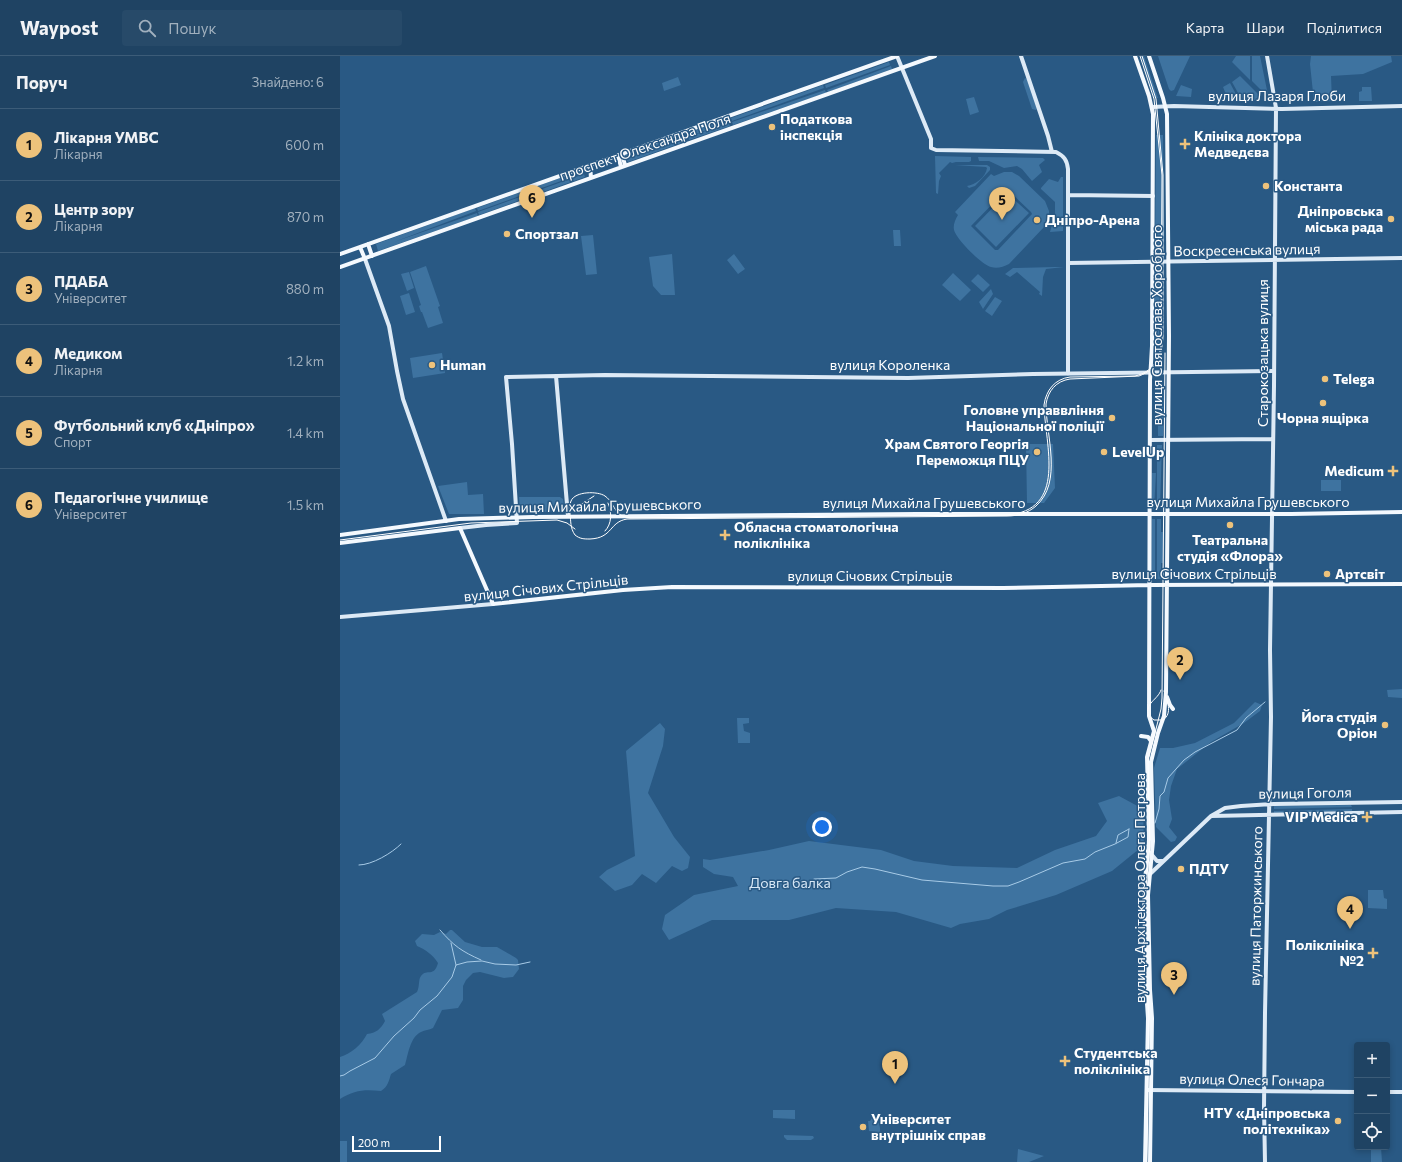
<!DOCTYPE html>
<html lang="uk">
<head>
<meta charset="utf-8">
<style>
	body { margin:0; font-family:Commissioner,sans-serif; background:#274a69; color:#f1f3f6 }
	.controls { position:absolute; right:12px; bottom:12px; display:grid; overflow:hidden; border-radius:4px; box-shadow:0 2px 6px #0003 }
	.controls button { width:36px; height:36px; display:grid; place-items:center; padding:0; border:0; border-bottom:1px solid #3c5c78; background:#1f4363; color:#f1f3f6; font:20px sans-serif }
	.scale { position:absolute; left:12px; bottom:10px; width:89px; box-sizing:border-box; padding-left:4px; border:2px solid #fff; border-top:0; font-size:11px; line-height:14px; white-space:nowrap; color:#fff; -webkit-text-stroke:3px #295984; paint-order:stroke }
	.you { position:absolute; left:482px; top:771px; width:14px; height:14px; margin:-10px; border:3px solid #fff; border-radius:50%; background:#1a73e8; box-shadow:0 0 0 6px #1a73e833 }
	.badge { display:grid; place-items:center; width:26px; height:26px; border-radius:50%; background:#edc27b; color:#111; font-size:13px; font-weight:700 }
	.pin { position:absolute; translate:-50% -33px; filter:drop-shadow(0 1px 2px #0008) }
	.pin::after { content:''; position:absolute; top:21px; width:14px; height:12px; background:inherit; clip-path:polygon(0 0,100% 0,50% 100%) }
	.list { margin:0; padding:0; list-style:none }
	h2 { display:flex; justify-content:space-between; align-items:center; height:52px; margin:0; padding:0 16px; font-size:17px }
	h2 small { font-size:13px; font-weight:400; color:#a1b0be }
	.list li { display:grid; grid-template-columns:26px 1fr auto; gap:12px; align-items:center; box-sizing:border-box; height:72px; padding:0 16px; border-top:1px solid #3c5c78 }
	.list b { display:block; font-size:15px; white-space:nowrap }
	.list p { margin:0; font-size:13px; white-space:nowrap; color:#a1b0be }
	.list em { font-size:13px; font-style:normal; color:#a1b0be }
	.icon { flex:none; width:22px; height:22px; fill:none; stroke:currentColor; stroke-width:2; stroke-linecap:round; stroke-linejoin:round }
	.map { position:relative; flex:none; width:1062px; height:1106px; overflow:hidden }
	header { display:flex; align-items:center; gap:24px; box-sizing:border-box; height:56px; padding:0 20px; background:#1f4363; border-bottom:1px solid #3c5c78 }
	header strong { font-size:19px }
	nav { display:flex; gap:22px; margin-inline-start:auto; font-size:14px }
	.search { width:280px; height:36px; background:#274a69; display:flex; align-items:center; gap:10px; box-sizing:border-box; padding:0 14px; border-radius:4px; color:#a1b0be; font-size:15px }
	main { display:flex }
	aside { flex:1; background:#1f4363 }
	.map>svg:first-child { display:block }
	.green { fill:#3e73a0; fill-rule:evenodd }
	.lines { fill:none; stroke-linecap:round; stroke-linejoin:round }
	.stream { stroke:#a8cbe7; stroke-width:1 }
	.secondary { stroke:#ddeaf6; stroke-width:4 }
	.primary { stroke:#f4f9fe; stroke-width:4 }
	.tram { stroke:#fff; stroke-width:1 }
	.poi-dot { fill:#edc27b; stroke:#295984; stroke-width:1.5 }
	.labels { text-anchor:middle; stroke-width:3; stroke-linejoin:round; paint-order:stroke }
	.street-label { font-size:14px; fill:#fff; stroke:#295984 }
	.poi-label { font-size:14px; font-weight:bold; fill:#fff; stroke:#295984; text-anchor:start }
	.park-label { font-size:14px; fill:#d7e7f6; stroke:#295984 }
</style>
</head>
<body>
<header>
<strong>Waypost</strong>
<div class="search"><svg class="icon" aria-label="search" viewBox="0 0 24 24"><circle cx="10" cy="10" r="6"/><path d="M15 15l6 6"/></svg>Пошук</div>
<nav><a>Карта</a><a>Шари</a><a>Поділитися</a></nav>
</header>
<main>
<aside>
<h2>Поруч<small>Знайдено: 6</small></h2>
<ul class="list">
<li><span class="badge">1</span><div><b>Лікарня УМВС</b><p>Лікарня</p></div><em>600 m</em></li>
<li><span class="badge">2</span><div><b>Центр зору</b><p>Лікарня</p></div><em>870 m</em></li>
<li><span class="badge">3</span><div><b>ПДАБА</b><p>Університет</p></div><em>880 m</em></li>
<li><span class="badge">4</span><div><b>Медиком</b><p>Лікарня</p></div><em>1.2 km</em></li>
<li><span class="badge">5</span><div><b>Футбольний клуб «Дніпро»</b><p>Спорт</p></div><em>1.4 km</em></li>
<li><span class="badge">6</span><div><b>Педагогічне училище</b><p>Університет</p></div><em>1.5 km</em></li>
</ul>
</aside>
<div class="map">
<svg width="1062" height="1106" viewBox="0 0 1062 1106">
	<rect width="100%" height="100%" fill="#295984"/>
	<path class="green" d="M801,0h3l14,42h-4z
		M818,0h32l-16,34 -3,1 -2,-2z
		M896,0h14v24l-18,-18z
		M912,0h8l8,39h-2l-14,-14z
		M971,0h80l1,6 -29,12 -32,2 1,25 -18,1 -4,-38z
		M549,6l1,3 -64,23 -1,-3z
		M551,10l1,3 -64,23 -1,-2z
		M900,20l21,21v3h-19l-10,-18z
		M338,21l3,8 -17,6 -2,-8z
		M685,22l2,1 10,30 -1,1 -4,-1 -9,-27z
		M890,27l9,17 -11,-1 -5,-12z
		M483,29l1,3 -92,33 -1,-3z
		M841,29l11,4 -1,8 -15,-1z
		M1022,31h9l1,14h-13v-9l3,-1z
		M485,34l1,3 -93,32 -1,-3z
		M634,41l5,15 -9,3 -4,-16z
		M388,63l1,3 -42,15 -2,-3z
		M389,67l1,3 -41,14 -1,-3z
		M341,79l1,3 -56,20 -1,-3z
		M816,79h7l1,110h-4v4l-2,1v6h-3z
		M343,83l1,3 -56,20 -2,-3z
		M595,100l36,1v4l-2,1h-13l-4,1 -2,-1 -11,11 2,3 -2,5 -1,13 -2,-1z
		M638,101l65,1 2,2 -6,5 3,7 -10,9 -10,-12 -5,-3 -13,2 -15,-7h-10z
		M615,109h32l3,2v3l-15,16 -6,2 -2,-2c8,-1 19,-9 20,-18l-1,-1z
		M242,114l1,3 -105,38 -1,-3z
		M664,116h8l7,4 26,25 4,10v5l-4,10 -36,38c-6,3 -12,5 -18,3 -9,-2 -35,-28 -37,-37 -1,-5 1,-10 4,-15l-3,-3 36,-38 3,2zM667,133l24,23 1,2 -34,36h-3l-24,-24z
		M244,118l1,3 -106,38 -1,-3z
		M721,121h2v54l-13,1 5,-18v-12l-14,-13v-1l8,-9 9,3z
		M667,137l22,20 -33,34 -21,-21z
		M135,152l1,3 -82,31 83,-29 1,3 -100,35 -2,-7z
		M553,174h7l1,16h-7z
		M253,179l4,39 -11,1 -5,-39z
		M332,198l3,41h-14l-8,-9 -4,-29z
		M394,198l11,15 -7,5 -11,-14z
		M86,210l14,40 -2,1 5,16 -15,5 -6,-16h1h-2l-2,-6 2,-1 -11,-33z
		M715,211h9l-18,2 -3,8 -1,19 -3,-2 1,-2 -23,-20 -7,5 -5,-3 8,-6z
		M815,211h5l-1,78h-5z
		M69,216l5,16 -7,3 -6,-17z
		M613,217l18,17 -11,11 -18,-16z
		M638,218l12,11 -7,7 -12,-11z
		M651,233l2,5 -10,15 -4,-7z
		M69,237l6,19 -9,3 -6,-19z
		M655,241l7,4 -10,15 -7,-5z
		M102,297l3,20 -32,5 -3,-20z
		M821,323l1,7h2l-1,50h-5v-27h3z
		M686,388h27l2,44 -11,15h-17z
		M817,389h5l-2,63h-3z
		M812,417h4l-2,36 -2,-1z
		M981,424h20v11h-20z
		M127,426l1,13 15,-1 1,20h-35l-11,-28z
		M179,441h41l3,2 1,7 -3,5 -35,2 -6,-1z
		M812,463h3v60h-4z
		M817,463h4v13h2v31h-2v16h-4z
		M1062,633v9l-14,-1 -1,-7z
		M915,646l7,3 -2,6 -16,12 -33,19 -34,27 -6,17 -2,14 3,19 -3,8 8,10 -2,4 -4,1 -15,-15 -2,-59 6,-20h13l22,-5 39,-20z
		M397,662h12v5l-6,1 1,7 6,2v10h-12z
		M320,667l5,6 -2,17 -15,47 26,44 16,20 -2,11 -6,3 -10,-5 -16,17 -14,-9 -10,11 -17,6 -16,-14 8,-7 28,-14 -9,-105z
		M779,740l24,13 1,36 -32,26 -56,24 -49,15 -18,9 -29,5 -9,4 -55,-16 -60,-4 -47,12h-77l-43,20 -7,-11 3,-14 29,-20 44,-9 -5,-9 -19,-3 -11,-7v-8l7,1 59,-10 40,-9 72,9 33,11 39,5 64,2 38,-18 41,-14 11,-15 -9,-18z
		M1011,749l1,2 -78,2v-3z
		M1012,753v2l-78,2v-2z
		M1028,834h15l1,8 3,1v10l-19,-1z
		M110,874h2l13,12 17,5h15l19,11 2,2 1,9 -6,8 -9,1 -24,-6 -7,1 -7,7 -3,6v14l-5,8 -16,2 -9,18c-4,2 -8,2 -12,4 -11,5 -13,23 -16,33l-14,9c-2,6 -3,13 -10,17 -16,-2 -27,-1 -41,8v-42c11,-3 22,-13 27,-23 9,-1 14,-5 18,-13l-3,-7 35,-22c3,-6 1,-12 4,-16 6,-8 13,2 17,-13 -6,-9 -12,-13 -21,-17l-2,-5 7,-7 12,1 6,-3 6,2z
		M433,1054h22v9l-22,-1z
		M532,1062c10,3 8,12 8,21l-2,1 -5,-1 -1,-2h4v-5l-7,-1 -1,-10h2z
		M444,1079l29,1 1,2 -3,2h-24l-3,-3z
		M0,1085h7v21h-7z
		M1031,1091h10l1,15h-11z
		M678,1093l26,7 -15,6h-12z"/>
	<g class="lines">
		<path class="stream" d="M815,767l4,-14 1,-13 4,-4 4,-14 16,-18 11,-8 42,-22 9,-12 19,-16
			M776,787l2,-8 11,-6
			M19,809c13,0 33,-12 42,-21
			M474,823l22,-1 11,-6 15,-5 13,2 47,11 71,6h15l11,-4 44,-19 22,-4 10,-7 20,-8 13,-7 1,-8
			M100,874c14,16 21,21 41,30
			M111,887l5,22
			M0,1020l4,-1 6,-4 25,-13 19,-22 20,-18 6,-8 17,-14 15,-19 4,-12 11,-3 15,-1 13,3 21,1 14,-3"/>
		<path class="secondary" d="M557,0l34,83v9l5,2 120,2c8,4 11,8 12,17v205
			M681,0l27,80 4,16
			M812,51l22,-1 108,3 120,-3
			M728,139l85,1
			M25,203l24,67 8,45 6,28 43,122
			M728,207l334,-5
			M216,320l12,140
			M810,384l123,-1
			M120,472l26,-3 31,-2 -5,-79 -6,-67 99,-2 303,3 125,-4 240,-3
			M0,561l153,-13
			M871,760l191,-4
			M812,799l5,6h6
			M810,818l61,-58 14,-8 16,-2 33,-2 128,-2
			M807,1034l210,2
			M1047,1036h15
			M925,1106l-1,-55 1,-94 6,-296 -1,-67 4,-264 2,-278 -9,-52"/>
		<path class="primary" d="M795,0l14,40 4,18 -1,232 -2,34 -1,336 5,15 -7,26 2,83 -5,50 2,99 2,29 -3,144
			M809,0l14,42 4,16 2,222 -3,356 -2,24 -6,17 -7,29 2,79 -5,54 2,95 2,28 -2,144
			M282,98l3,11
			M278,99l3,12
			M250,109l1,13
			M28,188l4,12
			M20,191l5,12
			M0,198l557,-198
			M0,211l595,-211
			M0,479l119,-16 74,-2 384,-3h374l111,-2
			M0,487l120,-15 33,76 130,-14 49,-3 331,1 147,-3 252,-1
			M827,641l3,8 3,4
			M801,680l7,1 3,4"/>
		<path class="tram" d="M800,0l14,43 8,76 -1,166c0,17 -8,31 -26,35l-65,1c-15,2 -24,13 -26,28 1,40 24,106 -38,110l-376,3c-17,-2 -14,-14 -25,-22 -7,-5 -30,-5 -34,5 -2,4 -1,9 -1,13 1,7 0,14 5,21 5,4 9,4 15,4 23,-1 19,-17 37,-20l380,-3c11,0 21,-3 29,-10 27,-24 10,-70 10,-102 2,-13 10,-23 24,-25l69,-3c19,-7 23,-22 24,-40v-161l-7,-76 -14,-43
			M239,450l15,-10
			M265,475c7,-7 7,-19 3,-28
			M0,484l131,-17 86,-3 10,3 8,6
			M821,634c-3,10 -17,13 -12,26l5,4h9c10,-7 4,-19 1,-29
			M807,1106l2,-144 -2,-29 -2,-94 5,-49 -2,-85 13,-52 1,-11 3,-345"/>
	</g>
	<g class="poi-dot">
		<circle cx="432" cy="71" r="4"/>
		<path d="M843 82h4v4h4v4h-4v4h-4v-4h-4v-4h4z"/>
		<circle cx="926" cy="130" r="4"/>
		<circle cx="1051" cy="163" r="4"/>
		<circle cx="697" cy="164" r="4"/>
		<circle cx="167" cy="178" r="4"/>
		<circle cx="92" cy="309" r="4"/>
		<circle cx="985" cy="323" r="4"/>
		<circle cx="983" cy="347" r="4"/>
		<circle cx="772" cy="362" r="4"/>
		<circle cx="697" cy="396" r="4"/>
		<circle cx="764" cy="396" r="4"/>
		<path d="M1051 409h4v4h4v4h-4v4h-4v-4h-4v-4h4z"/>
		<circle cx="890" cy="469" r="4"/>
		<path d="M383 473h4v4h4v4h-4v4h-4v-4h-4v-4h4z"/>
		<circle cx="987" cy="518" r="4"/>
		<circle cx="1045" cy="669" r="4"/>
		<path d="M1025 755h4v4h4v4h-4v4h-4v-4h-4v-4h4z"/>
		<circle cx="841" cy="813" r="4"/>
		<path d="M1031 891h4v4h4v4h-4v4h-4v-4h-4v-4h4z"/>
		<path d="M723 999h4v4h4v4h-4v4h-4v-4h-4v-4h4z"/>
		<circle cx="998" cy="1065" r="4"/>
		<circle cx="523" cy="1071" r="4"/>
	</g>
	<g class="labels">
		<g class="street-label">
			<text x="937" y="45">вулиця Лазаря Глоби</text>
			<text transform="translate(305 91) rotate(-19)" y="5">проспект Олександра Поля</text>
			<text transform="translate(907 194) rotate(-1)" y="5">Воскресенська вулиця</text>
			<text transform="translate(817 269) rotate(-90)" y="5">вулиця Святослава Хороброго</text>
			<text transform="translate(923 297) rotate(-90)" y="5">Старокозацька вулиця</text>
			<text x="550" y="314">вулиця Короленка</text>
			<text x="908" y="451">вулиця Михайла Грушевського</text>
			<text x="584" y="452">вулиця Михайла Грушевського</text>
			<text transform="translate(260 450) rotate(-1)" y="5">вулиця Михайла Грушевського</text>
			<text x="854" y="523">вулиця Січових Стрільців</text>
			<text x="530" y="525">вулиця Січових Стрільців</text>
			<text transform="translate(206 532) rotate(-6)" y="5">вулиця Січових Стрільців</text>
			<text transform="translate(965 737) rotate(-1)" y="5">вулиця Гоголя</text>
			<text transform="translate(800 832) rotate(-90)" y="5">вулиця Архітектора Олега Петрова</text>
			<text transform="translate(916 850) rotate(-89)" y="5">вулиця Паторжинського</text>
			<text transform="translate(912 1024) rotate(1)" y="5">вулиця Олеся Гончара</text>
		</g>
		<g class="poi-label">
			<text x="440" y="68">Податкова<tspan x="440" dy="16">інспекція</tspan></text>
			<text x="854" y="85">Клініка доктора<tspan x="854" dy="16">Медведєва</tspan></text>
			<text x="934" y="135">Константа</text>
			<text x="1043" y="160" text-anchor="end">Дніпровська<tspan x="1043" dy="16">міська рада</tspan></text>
			<text x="705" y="169">Дніпро-Арена</text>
			<text x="175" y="183">Спортзал</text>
			<text x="100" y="314">Human</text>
			<text x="993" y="328">Telega</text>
			<text x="764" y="359" text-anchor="end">Головне управвління<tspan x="764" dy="16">Національної поліції</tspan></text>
			<text x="983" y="367" text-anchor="middle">Чорна ящірка</text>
			<text x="689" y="393" text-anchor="end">Храм Святого Георгія<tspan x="689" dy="16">Переможця ПЦУ</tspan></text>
			<text x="772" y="401">LevelUp</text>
			<text x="1044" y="420" text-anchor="end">Medicum</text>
			<text x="394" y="476">Обласна стоматологічна<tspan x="394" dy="16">поліклініка</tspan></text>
			<text x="890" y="489" text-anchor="middle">Театральна<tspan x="890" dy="16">студія «Флора»</tspan></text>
			<text x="995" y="523">Артсвіт</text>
			<text x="1037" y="666" text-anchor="end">Йога студія<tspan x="1037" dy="16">Оріон</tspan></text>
			<text x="1018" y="766" text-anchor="end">VIP Medica</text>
			<text x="849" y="818">ПДТУ</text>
			<text x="1024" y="894" text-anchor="end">Поліклініка<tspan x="1024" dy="16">№2</tspan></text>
			<text x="734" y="1002">Студентська<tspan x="734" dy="16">поліклініка</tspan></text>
			<text x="990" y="1062" text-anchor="end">НТУ «Дніпровська<tspan x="990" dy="16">політехніка»</tspan></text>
			<text x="531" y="1068">Університет<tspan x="531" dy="16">внутрішніх справ</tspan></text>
		</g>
		<g class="park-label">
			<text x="450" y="832">Довга балка</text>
		</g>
	</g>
</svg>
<div class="controls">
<button>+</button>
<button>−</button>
<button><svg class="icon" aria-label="locate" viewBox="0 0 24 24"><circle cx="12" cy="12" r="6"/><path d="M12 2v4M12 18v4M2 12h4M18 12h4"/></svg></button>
</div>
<div class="scale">200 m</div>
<div class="you"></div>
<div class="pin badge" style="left:555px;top:1028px">1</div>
<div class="pin badge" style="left:840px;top:624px">2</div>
<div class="pin badge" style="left:834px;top:939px">3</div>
<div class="pin badge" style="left:1010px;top:873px">4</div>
<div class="pin badge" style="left:662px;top:164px">5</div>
<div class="pin badge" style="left:192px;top:162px">6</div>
</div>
</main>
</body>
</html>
